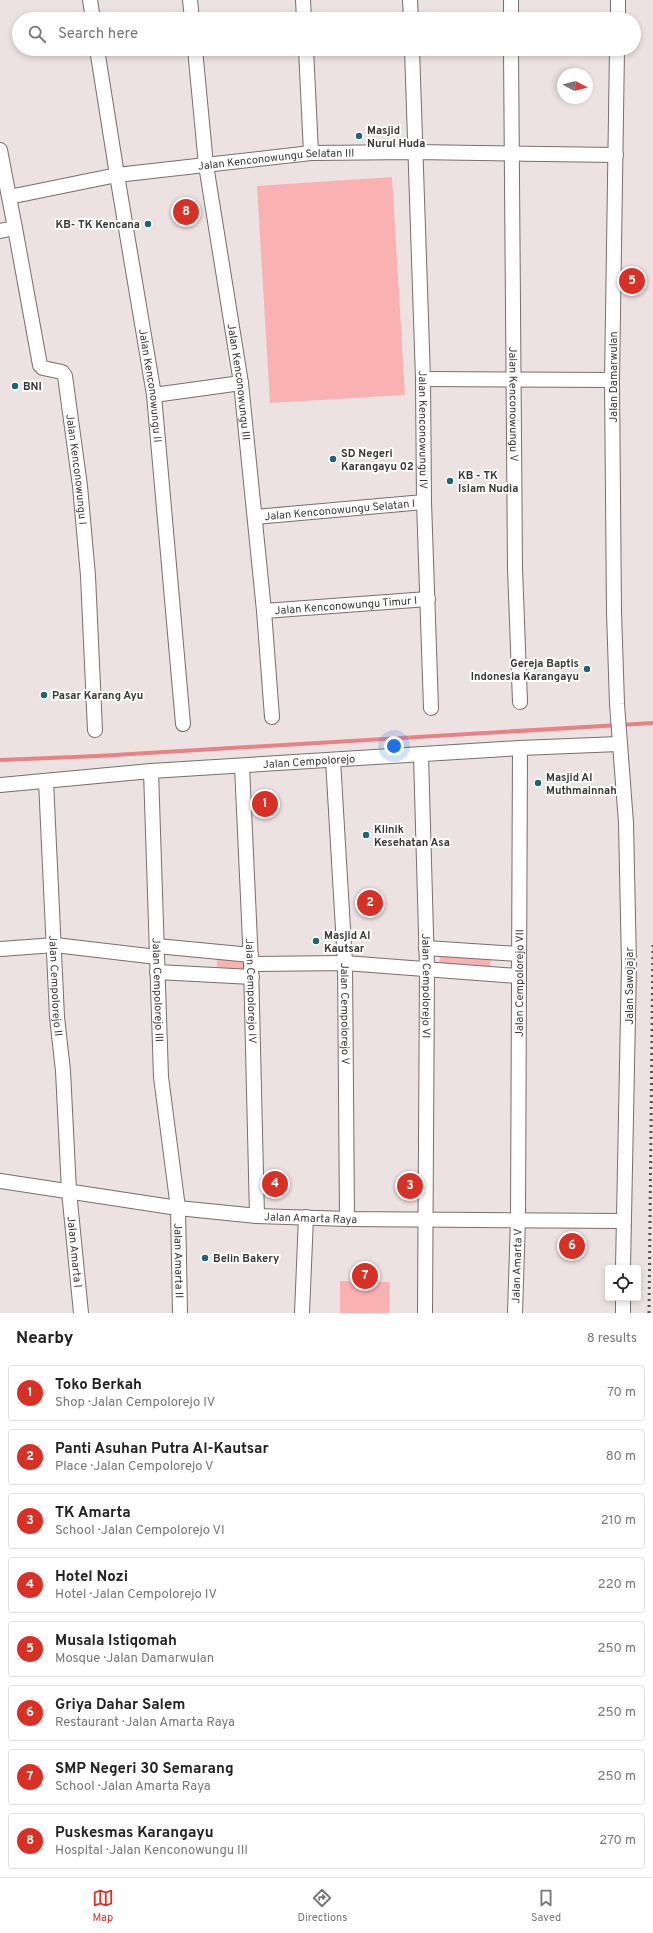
<!DOCTYPE html>
<html lang="en">
<head>
<meta charset="utf-8">
<style>
	body { margin:0; font-family:Overpass,sans-serif; background:#f2f2f2; color:#222 }
	.controls { position:absolute; right:12px; bottom:12px; display:grid; overflow:hidden; border-radius:4px; box-shadow:0 2px 6px #0003 }
	.controls button { width:36px; height:36px; display:grid; place-items:center; padding:0; border:0; border-bottom:1px solid #e0e0e0; background:#fff; color:#222; font:20px sans-serif }
	.compass { position:absolute; left:557px; top:68px; width:36px; height:36px; border-radius:50%; background:#fff; box-shadow:0 2px 6px #0003; rotate:97deg }
	.you { position:absolute; left:394px; top:746px; width:14px; height:14px; margin:-10px; border:3px solid #fff; border-radius:50%; background:#1a73e8; box-shadow:0 0 0 6px #1a73e833 }
	.badge { display:grid; place-items:center; width:26px; height:26px; border-radius:50%; background:#d93025; color:#fff; font-size:13px; font-weight:700 }
	.pin { position:absolute; translate:-50% -50%; border:2px solid #fff; box-shadow:0 1px 4px #0006 }
	.list { margin:0; padding:0; list-style:none }
	h2 { display:flex; justify-content:space-between; align-items:center; height:52px; margin:0; padding:0 16px; font-size:17px }
	h2 small { font-size:13px; font-weight:400; color:#767676 }
	.list li { display:grid; grid-template-columns:26px 1fr auto; gap:12px; align-items:center; box-sizing:border-box; height:56px; margin:0 8px 8px; padding:0 8px; border:1px solid #e0e0e0; border-radius:4px }
	.list b { display:block; font-size:15px; white-space:nowrap }
	.list p { margin:0; font-size:13px; white-space:nowrap; color:#767676 }
	.list em { font-size:13px; font-style:normal; color:#767676 }
	.icon { flex:none; width:22px; height:22px; fill:none; stroke:currentColor; stroke-width:2; stroke-linecap:round; stroke-linejoin:round }
	.map { position:relative; flex:none; width:653px; height:1313px; overflow:hidden }
	.search { position:absolute; background:#fff; box-shadow:0 2px 6px #0003; left:12px; right:12px; top:12px; height:44px; display:flex; align-items:center; gap:10px; box-sizing:border-box; padding:0 14px; border-radius:22px; color:#767676; font-size:15px }
	.sheet { height:564px; background:#fff }
	nav { display:flex; justify-content:space-around; align-items:center; box-sizing:border-box; height:56px; border-top:1px solid #e0e0e0; background:#fff; font-size:11px; color:#767676 }
	nav a { display:grid; justify-items:center; gap:2px }
	nav .on { color:#d93025 }
	.map>svg:first-child { display:block }
	.green { fill:#fab1b2 }
	.lines { fill:none; stroke-linecap:round; stroke-linejoin:round }
	.stream { stroke:#ea8185; stroke-width:4 }
	.street-casing { stroke:#786e6e; stroke-width:16 }
	.street { stroke:#fff; stroke-width:14 }
	.rail { stroke:#585353; stroke-width:3; stroke-dasharray:2 4; stroke-linecap:butt }
	.poi-dot { fill:#1c6771; stroke:#fff; stroke-width:1.5 }
	.labels { text-anchor:middle; stroke-width:4; stroke-linejoin:round; paint-order:stroke }
	.poi-label { font-size:11px; font-weight:bold; fill:#3b3737; stroke:#fff; text-anchor:start }
	.street-label { font-size:11px; fill:#3b3737; stroke:#fff }
</style>
</head>
<body>
<div class="map">
<svg width="653" height="1313" viewBox="0 0 653 1313">
	<rect width="100%" height="100%" fill="#ede2e2"/>
	<path class="green" d="M392,177l13,218 -135,8 -13,-217z
		M440,954l51,3 -1,14 -51,-2z
		M217,957l30,1 -1,16 -29,-1z
		M340,1281l49,1v31h-49z"/>
	<g class="lines">
		<path class="stream" d="M0,760l98,-4 555,-33"/>
		<g class="street-casing">
			<g id="street">
				<path d="M90,0l3,19"/>
				<path d="M190,0l2,19"/>
				<path d="M303,0l1,19"/>
				<path d="M410,0l1,19"/>
				<path d="M511,0v19"/>
				<path d="M618,19v-19"/>
				<path id="s1" d="M97,49l20,126 37,220 29,329"/>
				<path id="s2" d="M195,49l11,116 35,218 23,228 8,106"/>
				<path d="M306,49l5,104"/>
				<path id="s3" d="M412,49l11,330 1,123 7,206"/>
				<path id="s4" d="M511,49l4,519 5,134"/>
				<path d="M617,49l-5,331 2,232 3,92 9,119 3,142 -6,303"/>
				<path d="M0,150l9,47"/>
				<path id="s5" d="M15,228l25,137 3,3 19,4 3,4 15,110 8,90 7,154"/>
				<path id="s6" d="M0,231l15,-3 -6,-31 108,-22 194,-22 105,-1 200,3"/>
				<path d="M423,379l189,1"/>
				<path d="M154,395l87,-12"/>
				<path id="s7" d="M255,517l169,-15"/>
				<path id="s8" d="M264,611l164,-12"/>
				<path id="s9" d="M421,755l6,214 -2,344"/>
				<path id="s10" d="M333,760l12,203 2,256"/>
				<path id="s11" d="M242,766l9,198 6,252"/>
				<path id="s12" d="M151,771l10,306 17,131 2,105"/>
				<path id="s13" d="M46,781l11,236 6,54 6,120 12,122"/>
				<path id="s14" d="M0,785l151,-14 369,-23 99,-4"/>
				<path d="M157,946l94,9"/>
				<path d="M426,948l92,6"/>
				<path d="M0,949l55,-4 102,12"/>
				<path d="M251,964l94,-1 173,13"/>
				<path d="M157,972l95,5"/>
				<path id="s15" d="M0,1181l178,27 79,8 90,3 276,2"/>
				<path d="M623,1298v15"/>
				<path d="M302,1313l4,-96"/>
				<path id="s16" d="M515,1313l3,-94 2,-471"/>
			</g>
		</g>
		<use href="#street" class="street"/>
		<path class="rail" d="M649,1313l4,-369"/>
	</g>
	<g class="poi-dot">
		<circle cx="359" cy="136" r="4"/>
		<circle cx="148" cy="224" r="4"/>
		<circle cx="15" cy="386" r="4"/>
		<circle cx="333" cy="459" r="4"/>
		<circle cx="450" cy="481" r="4"/>
		<circle cx="587" cy="669" r="4"/>
		<circle cx="44" cy="695" r="4"/>
		<circle cx="538" cy="783" r="4"/>
		<circle cx="366" cy="835" r="4"/>
		<circle cx="316" cy="941" r="4"/>
		<circle cx="205" cy="1258" r="4"/>
	</g>
	<g class="labels">
		<g class="poi-label">
			<text x="367" y="134">Masjid<tspan x="367" dy="13">Nurul Huda</tspan></text>
			<text x="140" y="228" text-anchor="end">KB- TK Kencana</text>
			<text x="23" y="390">BNI</text>
			<text x="341" y="457">SD Negeri<tspan x="341" dy="13">Karangayu 02</tspan></text>
			<text x="458" y="479">KB - TK<tspan x="458" dy="13">Islam Nudia</tspan></text>
			<text x="579" y="667" text-anchor="end">Gereja Baptis<tspan x="579" dy="13">Indonesia Karangayu</tspan></text>
			<text x="52" y="699">Pasar Karang Ayu</text>
			<text x="546" y="781">Masjid Al<tspan x="546" dy="13">Muthmainnah</tspan></text>
			<text x="374" y="833">Klinik<tspan x="374" dy="13">Kesehatan Asa</tspan></text>
			<text x="324" y="939">Masjid Al<tspan x="324" dy="13">Kautsar</tspan></text>
			<text x="213" y="1262">Belin Bakery</text>
		</g>
		<g class="street-label">
			<text dy="4" stroke="none"><textPath href="#s6" startOffset="317">Jalan Kenconowungu Selatan III</textPath></text>
			<text transform="translate(613 377) rotate(-90)" y="4">Jalan Damarwulan</text>
			<text dy="4" stroke="none"><textPath href="#s2" startOffset="336">Jalan Kenconowungu III</textPath></text>
			<text dy="4" stroke="none"><textPath href="#s1" startOffset="341">Jalan Kenconowungu II</textPath></text>
			<text dy="4" stroke="none"><textPath href="#s4" startOffset="355">Jalan Kenconowungu V</textPath></text>
			<text dy="4" stroke="none"><textPath href="#s3" startOffset="381">Jalan Kenconowungu IV</textPath></text>
			<text dy="4" stroke="none"><textPath href="#s5" startOffset="262">Jalan Kenconowungu I</textPath></text>
			<text dy="4" stroke="none"><textPath href="#s7" startOffset="85">Jalan Kenconowungu Selatan I</textPath></text>
			<text dy="4" stroke="none"><textPath href="#s8" startOffset="82">Jalan Kenconowungu Timur I</textPath></text>
			<text dy="4" stroke="none"><textPath href="#s14" startOffset="310">Jalan Cempolorejo</textPath></text>
			<text dy="4" stroke="none"><textPath href="#s16" startOffset="330">Jalan Cempolorejo VII</textPath></text>
			<text dy="4" stroke="none"><textPath href="#s13" startOffset="205">Jalan Cempolorejo II</textPath></text>
			<text dy="4" stroke="none"><textPath href="#s9" startOffset="231">Jalan Cempolorejo VI</textPath></text>
			<text transform="translate(629 986) rotate(-90)" y="4">Jalan Sawojajar</text>
			<text dy="4" stroke="none"><textPath href="#s12" startOffset="219">Jalan Cempolorejo III</textPath></text>
			<text dy="4" stroke="none"><textPath href="#s11" startOffset="225">Jalan Cempolorejo IV</textPath></text>
			<text dy="4" stroke="none"><textPath href="#s10" startOffset="254">Jalan Cempolorejo V</textPath></text>
			<text dy="4" stroke="none"><textPath href="#s15" startOffset="313">Jalan Amarta Raya</textPath></text>
			<text dy="4" stroke="none"><textPath href="#s13" startOffset="472">Jalan Amarta I</textPath></text>
			<text dy="4" stroke="none"><textPath href="#s12" startOffset="491">Jalan Amarta II</textPath></text>
			<text dy="4" stroke="none"><textPath href="#s16" startOffset="47">Jalan Amarta V</textPath></text>
		</g>
	</g>
</svg>
<div class="controls">
<button><svg class="icon" aria-label="locate" viewBox="0 0 24 24"><circle cx="12" cy="12" r="6"/><path d="M12 2v4M12 18v4M2 12h4M18 12h4"/></svg></button>
</div>
<svg class="compass" viewBox="-18 -18 36 36"><path d="M0-13l5 13h-10z" fill="#e53935"/><path d="M0 13l5-13h-10z" fill="#767676"/></svg>
<div class="you"></div>
<div class="pin badge" style="left:265px;top:804px">1</div>
<div class="pin badge" style="left:370px;top:903px">2</div>
<div class="pin badge" style="left:410px;top:1186px">3</div>
<div class="pin badge" style="left:275px;top:1184px">4</div>
<div class="pin badge" style="left:632px;top:281px">5</div>
<div class="pin badge" style="left:572px;top:1246px">6</div>
<div class="pin badge" style="left:365px;top:1276px">7</div>
<div class="pin badge" style="left:186px;top:212px">8</div>
<div class="search"><svg class="icon" aria-label="search" viewBox="0 0 24 24"><circle cx="10" cy="10" r="6"/><path d="M15 15l6 6"/></svg>Search here</div>
</div>
<section class="sheet">
<h2>Nearby<small>8 results</small></h2>
<ul class="list">
<li><span class="badge">1</span><div><b>Toko Berkah</b><p>Shop · Jalan Cempolorejo IV</p></div><em>70 m</em></li>
<li><span class="badge">2</span><div><b>Panti Asuhan Putra Al-Kautsar</b><p>Place · Jalan Cempolorejo V</p></div><em>80 m</em></li>
<li><span class="badge">3</span><div><b>TK Amarta</b><p>School · Jalan Cempolorejo VI</p></div><em>210 m</em></li>
<li><span class="badge">4</span><div><b>Hotel Nozi</b><p>Hotel · Jalan Cempolorejo IV</p></div><em>220 m</em></li>
<li><span class="badge">5</span><div><b>Musala Istiqomah</b><p>Mosque · Jalan Damarwulan</p></div><em>250 m</em></li>
<li><span class="badge">6</span><div><b>Griya Dahar Salem</b><p>Restaurant · Jalan Amarta Raya</p></div><em>250 m</em></li>
<li><span class="badge">7</span><div><b>SMP Negeri 30 Semarang</b><p>School · Jalan Amarta Raya</p></div><em>250 m</em></li>
<li><span class="badge">8</span><div><b>Puskesmas Karangayu</b><p>Hospital · Jalan Kenconowungu III</p></div><em>270 m</em></li>
</ul>
</section>
<nav>
<a class="on"><svg class="icon" aria-label="map" viewBox="0 0 24 24"><path d="M3 6l6-2 6 2 6-2v14l-6 2-6-2-6 2zM9 4v14M15 6v14"/></svg>Map</a>
<a><svg class="icon" aria-label="directions" viewBox="0 0 24 24"><path d="M12 3l9 9-9 9-9-9zM9 14v-3h6M13 9l2 2-2 2"/></svg>Directions</a>
<a><svg class="icon" aria-label="saved" viewBox="0 0 24 24"><path d="M7 4h10v16l-5-4-5 4z"/></svg>Saved</a>
</nav>
</body>
</html>
